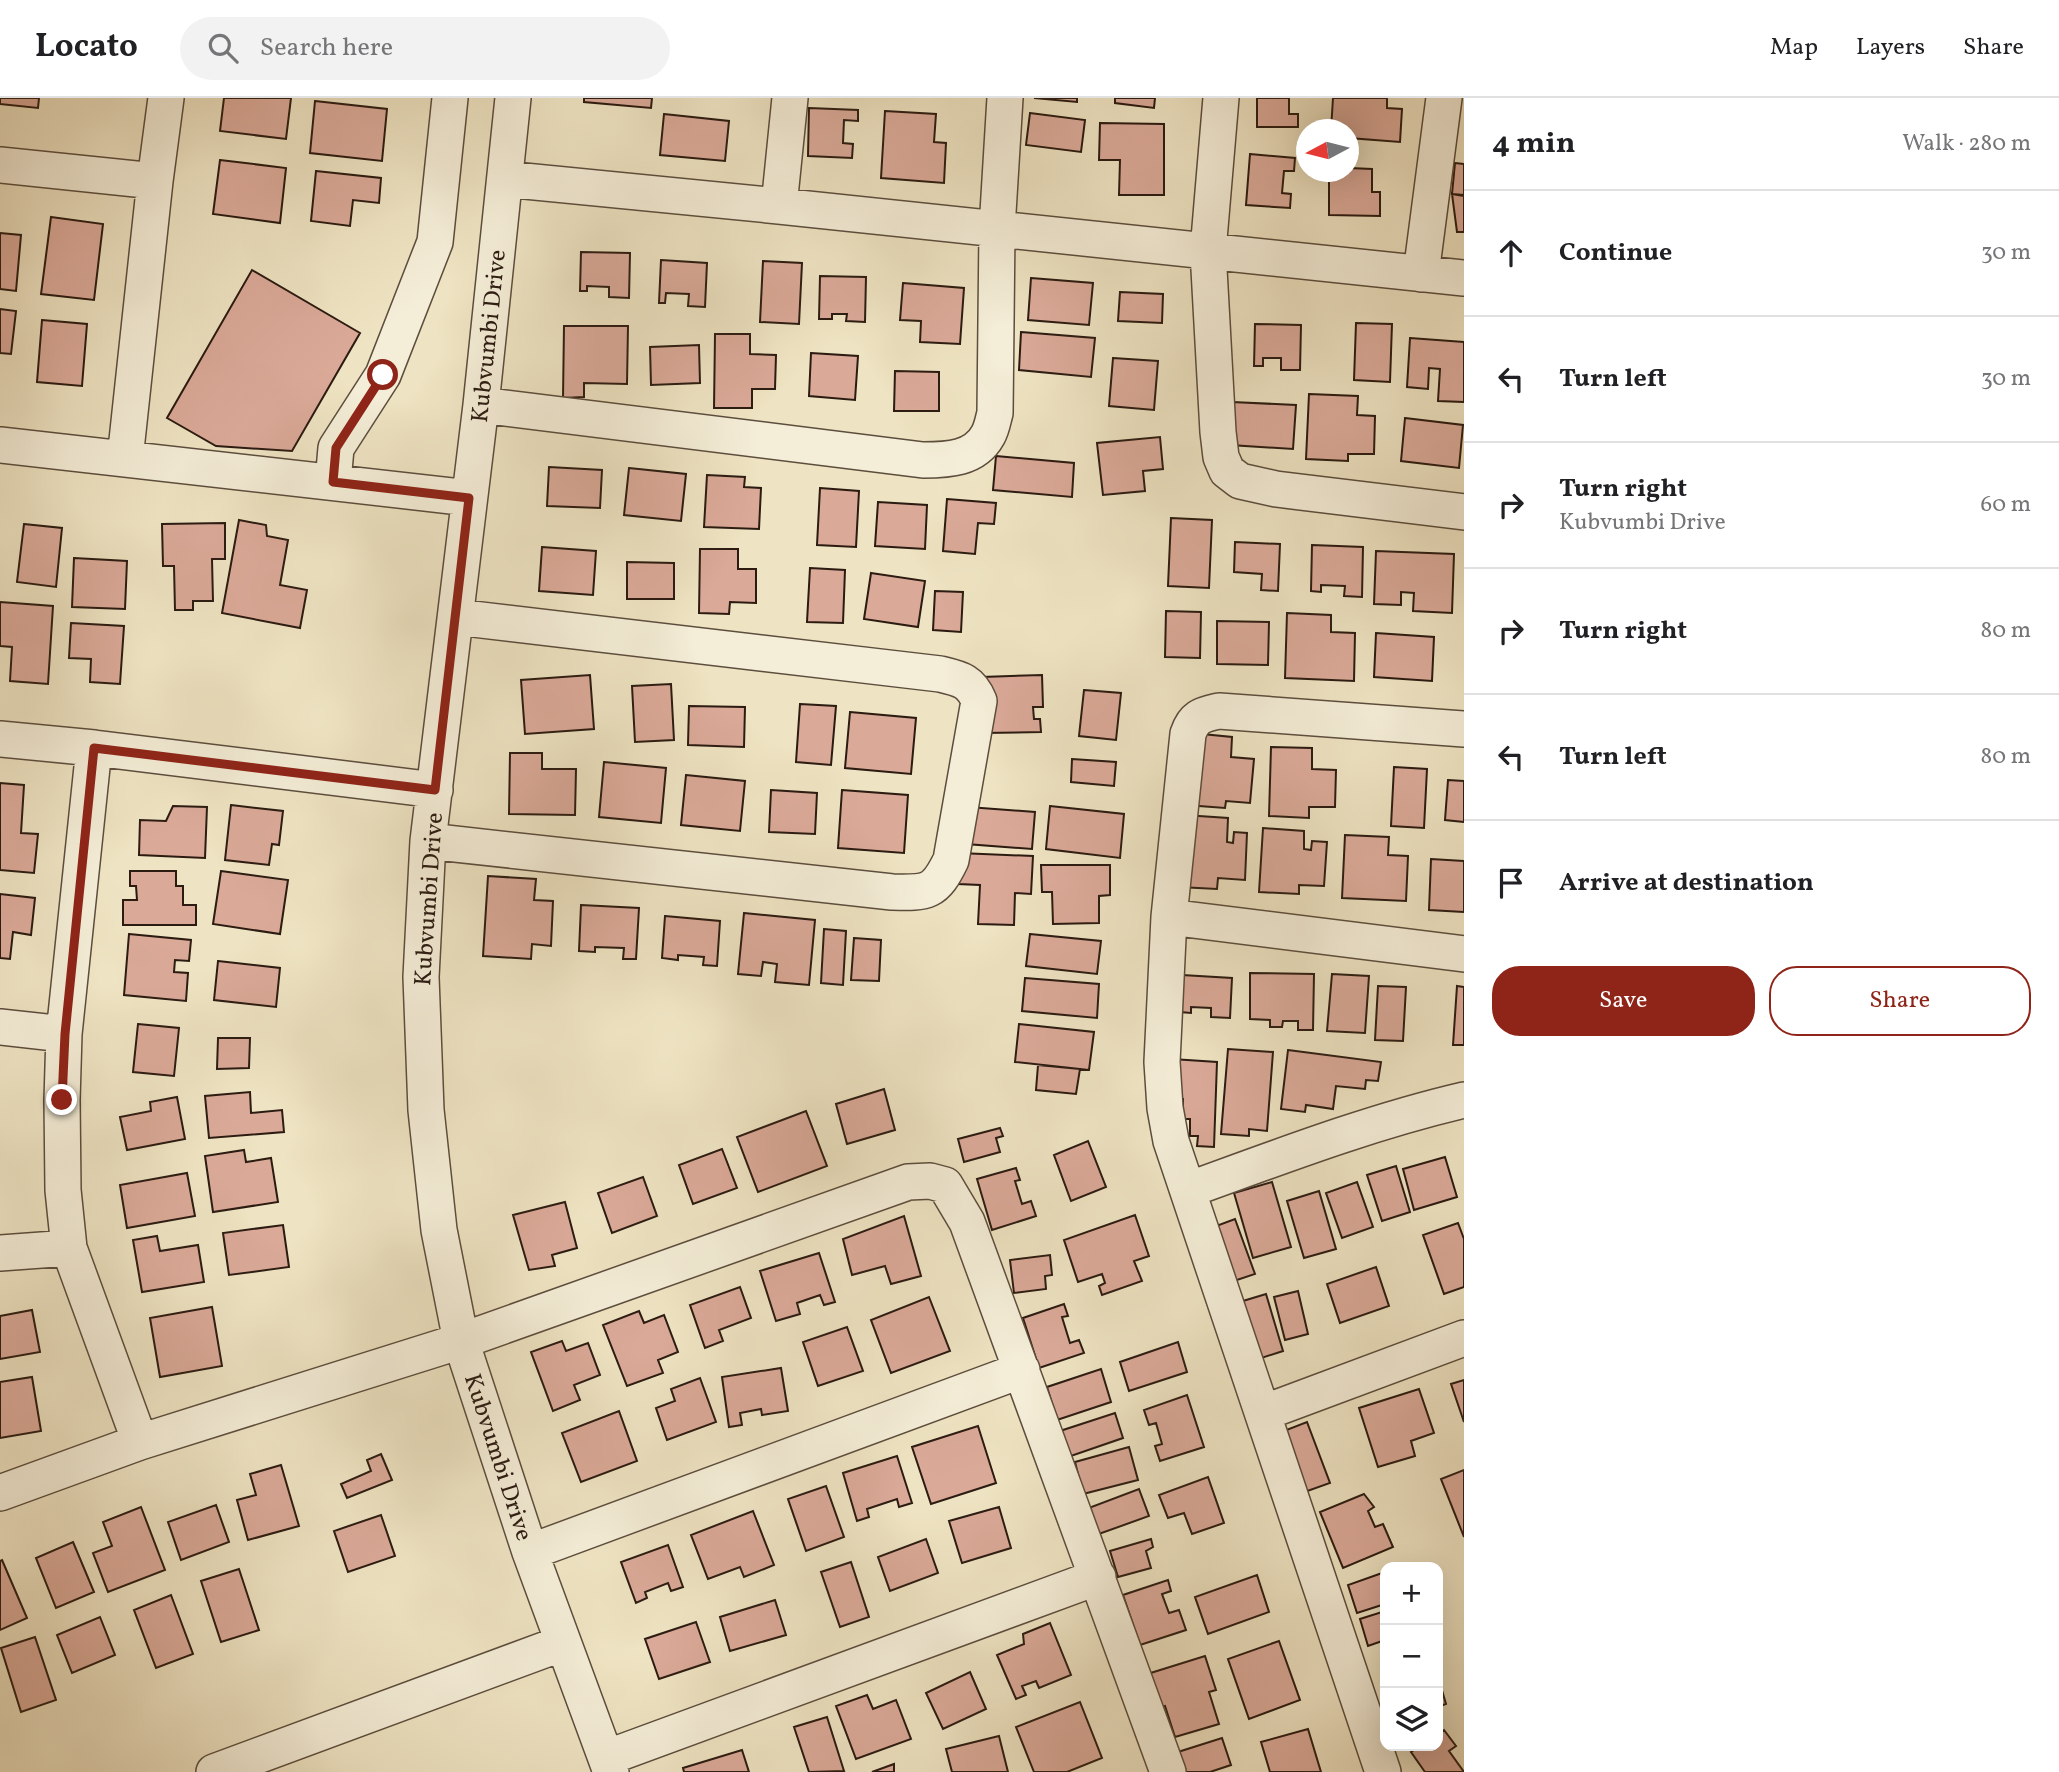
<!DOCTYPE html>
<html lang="en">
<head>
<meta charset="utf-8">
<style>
	body { margin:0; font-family:Vollkorn,serif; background:#f2f2f2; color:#202124 }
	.controls { position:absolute; right:21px; bottom:21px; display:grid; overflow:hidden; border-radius:14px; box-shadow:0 7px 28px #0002 }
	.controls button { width:63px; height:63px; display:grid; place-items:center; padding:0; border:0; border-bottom:2px solid #e0e0e0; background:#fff; color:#202124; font:35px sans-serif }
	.compass { position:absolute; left:1296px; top:21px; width:63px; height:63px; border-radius:50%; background:#fff; box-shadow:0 7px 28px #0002; rotate:263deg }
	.stop { position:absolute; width:21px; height:21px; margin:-16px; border:5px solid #8f2418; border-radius:50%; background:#fff }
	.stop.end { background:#8f2418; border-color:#fff; box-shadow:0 2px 7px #0008 }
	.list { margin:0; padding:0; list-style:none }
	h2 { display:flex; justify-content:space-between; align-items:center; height:91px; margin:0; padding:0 28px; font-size:30px }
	h2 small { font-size:23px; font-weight:400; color:#757577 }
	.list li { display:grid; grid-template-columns:46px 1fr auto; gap:21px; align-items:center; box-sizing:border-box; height:126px; padding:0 28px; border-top:2px solid #e0e0e0 }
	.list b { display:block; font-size:26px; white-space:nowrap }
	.list p { margin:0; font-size:23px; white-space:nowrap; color:#757577 }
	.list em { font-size:23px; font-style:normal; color:#757577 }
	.actions { display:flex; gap:14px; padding:21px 28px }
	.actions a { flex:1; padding:16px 0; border:2px solid #8f2418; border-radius:28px; text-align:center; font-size:24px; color:#8f2418 }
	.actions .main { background:#8f2418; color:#fff }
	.icon { flex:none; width:38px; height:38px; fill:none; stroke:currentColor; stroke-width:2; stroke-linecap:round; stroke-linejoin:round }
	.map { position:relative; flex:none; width:1464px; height:1674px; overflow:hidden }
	header { display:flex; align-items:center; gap:42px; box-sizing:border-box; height:98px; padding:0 35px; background:#fff; border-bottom:2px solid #e0e0e0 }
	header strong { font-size:33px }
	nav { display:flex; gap:38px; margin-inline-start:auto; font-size:24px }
	.search { width:490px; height:63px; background:#f2f2f2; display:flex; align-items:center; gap:18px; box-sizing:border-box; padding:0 24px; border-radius:38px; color:#757577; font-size:26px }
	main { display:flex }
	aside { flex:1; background:#fff }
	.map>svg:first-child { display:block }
	.building { fill:#daa998; stroke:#2b1b11; stroke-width:2 }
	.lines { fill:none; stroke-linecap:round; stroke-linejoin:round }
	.minor-casing { stroke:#5c4d3d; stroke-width:38 }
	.minor { stroke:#f4edd7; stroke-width:35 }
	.route { stroke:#8f2418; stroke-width:9 }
	.labels { text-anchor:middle; stroke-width:7; stroke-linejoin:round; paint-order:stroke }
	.street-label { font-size:24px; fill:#2b1b11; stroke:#f4edd7 }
</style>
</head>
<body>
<header>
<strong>Locato</strong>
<div class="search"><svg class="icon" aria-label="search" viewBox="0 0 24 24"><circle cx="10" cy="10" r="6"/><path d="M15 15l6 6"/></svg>Search here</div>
<nav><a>Map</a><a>Layers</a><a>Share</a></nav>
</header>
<main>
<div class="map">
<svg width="1464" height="1674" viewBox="0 0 1464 1674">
	<rect width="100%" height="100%" fill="#eee3c2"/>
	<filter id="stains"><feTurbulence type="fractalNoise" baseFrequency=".00286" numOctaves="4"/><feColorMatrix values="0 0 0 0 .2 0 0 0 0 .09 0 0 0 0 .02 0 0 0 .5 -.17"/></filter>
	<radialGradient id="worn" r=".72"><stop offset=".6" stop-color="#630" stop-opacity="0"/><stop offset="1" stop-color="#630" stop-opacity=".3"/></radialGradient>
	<path class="building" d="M0,0h39l-1,10 -38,-4z
		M224,0h67l-5,41 -66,-8z
		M584,0h68l-1,10 -67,-6z
		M1034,0h43v4z
		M1115,0h40l-1,10 -39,-5z
		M1257,0h32v16h9v13h-41z
		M1333,0h54v10l15,1 -2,33 -51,-4v-8h-18z
		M315,3l72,8 -5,52 -72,-8z
		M809,10l49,2v11l-14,-1 -1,23 10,1 -1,14 -44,-2z
		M885,13l51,3 -2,28 12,1 -2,40 -63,-5z
		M1030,15l55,7 -4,32 -55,-7z
		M664,16l65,7 -4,40 -65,-6z
		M1100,25l64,1v71h-45l1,-35h-21z
		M1250,56l45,4 -1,13h-10l-2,22 9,1 -1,14 -44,-3z
		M220,62l66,8 -6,55 -67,-9z
		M1455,65l9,1v31l-12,-1z
		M1349,70l23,1v23h8v24l-51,-1v-43h20z
		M316,73l65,7 -2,25 -26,-3 -3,26 -39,-5z
		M1452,96l12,2v36h-7z
		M51,119l52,7 -9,76 -53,-6z
		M0,135l21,2 -5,56 -16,-2z
		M581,154l49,1 -1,45 -20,-1v-10l-22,-1v5h-7z
		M661,162l46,3 -2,44 -17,-1 1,-12 -23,-1 -1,10h-6z
		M763,163l39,2 -3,61 -39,-2z
		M252,172l108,63 -68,118 -76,-5 -49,-28z
		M820,178l46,1 -1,45 -19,-1 1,-7h-15v5h-13z
		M1031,180l62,5 -4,42 -61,-5z
		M903,185l61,5 -4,56 -40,-2 1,-21 -21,-1z
		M1120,194l43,2 -1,29 -44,-2z
		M0,211l16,2 -5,43 -11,-1z
		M42,222l45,4 -5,62 -45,-4z
		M1356,225l36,1 -2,58 -36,-2z
		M1255,226l46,1 -1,45h-19v-12h-18v8h-9z
		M564,228h64l-1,58 -43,-1v14l-21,1z
		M1021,234l74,6 -4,39 -72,-7z
		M715,236h35v20l26,1 -1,34h-23v19h-38z
		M1410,240l54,4v60l-26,-1 2,-32 -11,-1 -1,21 -21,-2z
		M699,247l1,38 -49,2 -1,-38z
		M811,255l47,3 -3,44 -46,-4z
		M1113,260l45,3 -4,49 -45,-4z
		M895,273l44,1v39h-45z
		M1309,296l49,2 -1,19 18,1 -1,38h-26v7l-42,-2z
		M1232,304l64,3 -3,44 -63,-4z
		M1405,320l58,7 -4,43 -58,-7z
		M1160,339l3,32 -20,2 2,20 -42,4 -6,-52z
		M996,358l78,7 -2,34 -79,-7z
		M549,369l53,3 -2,38 -53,-2z
		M629,370l57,6 -5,47 -57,-6z
		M707,377l38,2 -1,10 17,1 -2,41 -55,-2z
		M820,390l39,3 -3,56 -39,-2z
		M947,401l49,4 -2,21 -16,-1 -3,31 -32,-3z
		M878,404l49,3 -2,44 -50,-3z
		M1171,420l41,2 -3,68 -41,-2z
		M239,422l27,5 1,11 21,4 -8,45 27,5 -7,38 -78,-15z
		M225,425v36h-13l1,42h-20v9h-18l-1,-44h-11l-1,-42z
		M24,426l38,4 -6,59 -39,-5z
		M1235,444l45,2 -2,47 -17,-1 1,-16 -28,-2z
		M1312,447l51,2 -1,50 -18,-1 1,-10 -24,-1v7l-10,-1z
		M542,449l54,4 -3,44 -54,-4z
		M700,451h38v20h18v34l-26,-1 -1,12 -30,-1z
		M1376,453l78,3 -2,59 -39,-2 1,-18 -13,-1v13l-27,-1z
		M74,460l53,3 -2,48 -53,-2z
		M627,464l47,1v36h-47z
		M810,470l35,2 -2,53 -36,-1z
		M871,475l54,8 -7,46 -54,-8z
		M935,493l28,1 -2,40 -28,-2z
		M0,504l53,4 -5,78 -38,-3 2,-34 -12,-1z
		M1166,513l35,1 -1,46 -35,-1z
		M1287,515l44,2v17l24,1 -1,48 -69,-3z
		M1217,523l52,1 -1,43 -51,-1z
		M71,525l53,3 -4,58 -30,-2 1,-23 -22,-1z
		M1376,535l58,4 -2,44 -58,-4z
		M590,577l4,54 -69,5 -4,-54z
		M1042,577l1,32h-10l1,12h6l1,13 -58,1 -1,-56z
		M671,586l3,56 -39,2 -3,-56z
		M1084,592l37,3 -5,47 -37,-4z
		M800,606l36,2 -5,59 -35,-3z
		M689,608l56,1 -1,40 -56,-2z
		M850,614l66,6 -5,56 -66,-6z
		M1192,635l40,4 -1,20 23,2 -4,44 -24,-2 -1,7 -39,-3z
		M1271,649l41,1v21l24,1 -1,37h-26v11l-40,-2z
		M510,655h32v16h34l-1,46 -66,-1z
		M1072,661l44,3 -2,24 -43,-4z
		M604,664l62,6 -5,55 -62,-6z
		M1394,669l33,2 -3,59 -33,-2z
		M686,677l59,6 -5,50 -59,-6z
		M1448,682l16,1v41l-19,-2z
		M0,685l24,2 -3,48 17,1 -4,39 -34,-3z
		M771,692l46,3 -2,41 -46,-2z
		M842,692l66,5 -4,58 -66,-5z
		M231,707l52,6 -4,34 -7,-1 -3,21 -44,-5z
		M173,708l34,1 -2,51 -66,-3 1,-35 26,1z
		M1050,708l74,8 -4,44 -74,-9z
		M968,709l67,5 -3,37 -66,-5z
		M1184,717l44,3 -1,24 6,1 1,-11 13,1 -2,47 -27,-2 -1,11 -38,-2z
		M1263,730l41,3v18l7,1 1,-9 15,1 -3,44 -25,-1v9l-40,-2z
		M1345,737l44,2 -1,18 20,1 -2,45 -64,-3z
		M959,755l74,3 -2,38 -16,-1 -1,32 -36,-1 2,-39 -22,-1z
		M1431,761l33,2v51l-35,-2z
		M1041,767h69v30l-11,1v27l-46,1 -1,-32h-10z
		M130,773h46v15h7v19h13v20h-73v-25h14l-1,-14h-6z
		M221,773l67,9 -8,54 -67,-10z
		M488,778l48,3 -2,21 19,1 -2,45 -19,-2 -1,15 -48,-3z
		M0,796l35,4 -4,37 -18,-3 -3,27 -10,-1z
		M581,807l58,3 -3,51h-13l1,-11 -29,-1v5l-16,-1z
		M744,815l71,7 -6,65 -34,-3 2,-18 -14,-2 -2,14 -23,-2z
		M665,818l55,5 -3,45 -14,-1 1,-8 -26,-2v5l-16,-2z
		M824,831l22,2 -3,54 -22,-2z
		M129,836l62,6 -2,21 -14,-1 -1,12 14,1 -2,28 -62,-6z
		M1030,836l71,7 -4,33 -71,-8z
		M854,840l27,2 -2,41 -28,-1z
		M218,863l62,7 -4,39 -62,-7z
		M1250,875l64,1 -1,56h-15v-9h-15l-1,6h-12v-7l-20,-1z
		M1332,876l37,2 -4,57 -38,-2z
		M1182,877l50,3 -2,40 -19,-1v-9l-20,-1v6l-11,-1z
		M1025,880l74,6 -2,34 -75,-7z
		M1378,888l28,1 -3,54 -28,-1z
		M1457,888l7,1v58h-11z
		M138,926l41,4 -5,48 -41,-4z
		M1019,926l75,8 -5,38 -74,-8z
		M218,940h32l-1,30 -32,1z
		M1228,951l45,3 -6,79 -18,-2v7l-28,-2z
		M1288,952l93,12 -3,19 -12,-1 -1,9 -29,-3 -3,23 -27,-4 -1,7 -24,-3z
		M1172,961l45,3 -3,85 -17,-1 1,-10h-8v-17h-7v-20h-12z
		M1038,967l42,4 -4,25 -40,-4z
		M884,991l11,41 -48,14 -11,-40z
		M250,994l1,21 31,-3 2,22 -75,6 -4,-42z
		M177,999l8,42 -58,11 -7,-33 31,-6 -1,-9z
		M806,1013l21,55 -69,26 -21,-55z
		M1000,1030l3,8 -7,2 4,14 -36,10 -6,-23z
		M1088,1043l18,46 -35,14 -17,-46z
		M722,1051l15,39 -44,16 -14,-39z
		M244,1052l2,12 25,-4 7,44 -65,10 -8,-56z
		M1445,1059l12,40 -43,13 -11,-41z
		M1396,1068l14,46 -28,9 -15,-46z
		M1016,1070l4,12 -5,1 7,23 9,-3 5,15 -44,14 -15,-51z
		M187,1075l8,43 -68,12 -7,-43z
		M643,1079l14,39 -45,17 -14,-40z
		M1272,1084l19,65 -38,11 -19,-65z
		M1357,1084l16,45 -31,11 -16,-45z
		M1319,1093l17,58 -32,9 -17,-57z
		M565,1104l12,46 -25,7 3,11 -26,4 -16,-55z
		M1135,1117l14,41 -15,5 8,20 -40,14 -3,-9 6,-3 -3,-9 -24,8 -14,-42z
		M904,1118l17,60 -30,8 -6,-18 -33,9 -9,-36z
		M1235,1121l20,55 -27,9 -20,-54z
		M1458,1125l6,16v48l-20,7 -21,-59z
		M283,1127l6,42 -60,8 -6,-42z
		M157,1138l3,15 38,-6 6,37 -62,10 -9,-52z
		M819,1155l16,49 -11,3 -4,-10 -23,8 3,11 -24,7 -16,-50z
		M1050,1157l2,20 -7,1 1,13 -32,4 -4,-33z
		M1376,1169l13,39 -49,17 -13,-39z
		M740,1189l11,31 -32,12 4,11 -18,7 -15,-43z
		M1298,1193l10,43 -23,6 -11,-43z
		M1266,1196l17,57 -31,10 -19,-57z
		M929,1199l21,54 -59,22 -20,-53z
		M1064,1206l4,12 -6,1 8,26 9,-3 5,13 -45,15 -16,-50z
		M212,1209l10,59 -62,11 -10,-59z
		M32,1212l8,42 -40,7v-43z
		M639,1213l5,12 20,-8 14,37 -20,8 5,13 -36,13 -24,-61z
		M847,1229l16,44 -45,15 -15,-44z
		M562,1243l4,10 22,-8 12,32 -26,10 6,15 -27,11 -22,-59z
		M1178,1244l9,30 -58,19 -9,-29z
		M781,1270l7,43 -26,4 -1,-6 -21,4 2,12 -13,2 -7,-50z
		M1101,1271l10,33 -54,18 -10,-33z
		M32,1279l9,54 -41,7v-56z
		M700,1280l16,44 -49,18 -11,-32 19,-7 -4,-12z
		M1464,1282v42l-13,-38z
		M1419,1291l15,44 -23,8 4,15 -37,11 -19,-59z
		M1187,1297l17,52 -44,14 -5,-15 7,-2 -6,-21 -7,2 -5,-15z
		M619,1313l18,50 -56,21 -19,-49z
		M1115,1315l8,25 -55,19 -8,-26z
		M1307,1324l23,61 -31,11 -23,-60z
		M978,1328l18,57 -65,21 -19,-57z
		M1129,1349l9,33 -55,14 -8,-32z
		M381,1356l11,26 -45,18 -6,-14 30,-13 -4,-11z
		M897,1358l15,47 -13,4 -2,-8 -30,10 2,8 -12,4 -14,-48z
		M281,1367l18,61 -51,14 -11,-40 19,-5 -6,-21z
		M1464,1372v67l-23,-58z
		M1208,1379l16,46 -32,11 -8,-21 -16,5 -9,-23z
		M826,1388l18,51 -38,14 -18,-52z
		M1139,1391l10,27 -53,19 -10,-26z
		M1364,1396l10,13 -6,4 7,16 8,-3 10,23 -50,21 -23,-56z
		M216,1407l13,37 -48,18 -13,-38z
		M141,1409l24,63 -57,22 -15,-39 19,-7 -9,-24z
		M999,1409l12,41 -49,15 -13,-42z
		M753,1413l21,54 -30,12 -4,-10 -32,12 -17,-44z
		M381,1417l14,41 -47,16 -14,-41z
		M926,1441l12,34 -48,18 -12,-34z
		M1151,1441l2,8 -7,4 5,17 -33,9 -8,-26z
		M73,1444l21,50 -38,16 -20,-50z
		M668,1447l15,42 -12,4 -3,-8 -23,9 2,6 -11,5 -15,-41z
		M2,1462l25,58 -27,12v-69z
		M851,1464l18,55 -29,10 -19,-55z
		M239,1471l20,61 -38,12 -20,-61z
		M1385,1474v32l-28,9 -9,-28z
		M1257,1477l12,37 -61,22 -13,-37z
		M1168,1482l3,11 -9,3 7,19 10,-3 7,20 -46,15 -17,-50z
		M171,1497l22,59 -37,14 -22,-58z
		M775,1502l11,35 -56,16 -10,-34z
		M1385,1513v29l-17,6 -8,-27z
		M100,1519l15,38 -43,18 -15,-38z
		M696,1524l14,40 -51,17 -14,-40z
		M1050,1525l21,52 -32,13 -3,-7 -14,5 4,9 -10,4 -19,-44 27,-11 -1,-10z
		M35,1539l21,63 -35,12 -20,-64z
		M1279,1543l21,59 -51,19 -21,-60z
		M1205,1558l11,34 -7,2 10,32 -44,13 -10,-31 -13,4 -11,-34z
		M970,1574l16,37 -43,20 -17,-36z
		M1441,1589l5,17 -8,3v-19z
		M867,1597l6,14 23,-9 15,39 -55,20 -20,-53z
		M1080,1604l22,56 -35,14h-33l-18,-45z
		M827,1619l17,54 -35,1 -15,-45z
		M1308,1631l13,43h-51l-9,-30z
		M1444,1632l12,16 -7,5 15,21h-39l-14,-20 9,-6h18v-12z
		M999,1638l9,36h-56l-6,-23z
		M1222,1640l9,27 -21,7h-25l-7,-20z
		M742,1652l7,22h-65l-1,-4z
		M894,1666v8h-22z"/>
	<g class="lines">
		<g class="minor-casing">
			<path id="minor" d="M513,0l-32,307 -53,436 -7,136 5,133 13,120 22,111 69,211 81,220
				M1221,0l-13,153 10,181 3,25 6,14 13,10 36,8 188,23
				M0,67l155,16
				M505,81l274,27 685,72
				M779,108l11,-108
				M1421,176l23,-176
				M481,307l442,55c25,0 52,-1 65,-25 4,-7 5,-15 7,-22l2,-184 8,-131
				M0,347l469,53
				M125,361l30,-278 11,-83
				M333,384l3,-34 47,-73 52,-133 15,-144
				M0,641l94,9 341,42
				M94,650l-30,286 -2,66 1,90 6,58 71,194
				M428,743l464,51c36,1 43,1 59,-32l28,-159c-8,-20 -18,-22 -39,-27l-484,-57
				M1169,819l295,37
				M0,929l64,7
				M1188,1092c91,-33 182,-68 276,-90
				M0,1155l69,-5
				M1263,1315l201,-75
				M0,1395l140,-51 321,-101 447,-159 22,-1 15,4 22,37 201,550
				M530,1454l492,-182
				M606,1660l492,-181
				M214,1674l349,-129
				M1383,1674l-212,-631 -6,-33 -3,-46 7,-145 19,-183c6,-18 14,-19 31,-23l245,18"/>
		</g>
		<use href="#minor" class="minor"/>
	</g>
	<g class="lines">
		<path class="route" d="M62,1002l3,-66 29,-286 341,42 34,-292 -136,-16 3,-34 47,-73"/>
	</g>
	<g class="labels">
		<g class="street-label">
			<text transform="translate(488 238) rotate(-84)" y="8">Kubvumbi Drive</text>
			<text transform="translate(428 801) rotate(-86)" y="8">Kubvumbi Drive</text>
			<text transform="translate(499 1359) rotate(72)" y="8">Kubvumbi Drive</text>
		</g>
	</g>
	<rect width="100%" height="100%" filter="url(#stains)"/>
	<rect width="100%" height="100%" fill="url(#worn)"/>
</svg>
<div class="controls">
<button>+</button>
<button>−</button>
<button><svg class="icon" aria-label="layers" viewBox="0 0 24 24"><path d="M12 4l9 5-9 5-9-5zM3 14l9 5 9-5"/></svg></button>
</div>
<svg class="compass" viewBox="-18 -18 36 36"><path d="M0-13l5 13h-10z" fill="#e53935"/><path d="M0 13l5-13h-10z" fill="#757577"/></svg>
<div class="stop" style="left:383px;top:277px"></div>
<div class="stop end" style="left:62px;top:1002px"></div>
</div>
<aside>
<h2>4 min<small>Walk · 280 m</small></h2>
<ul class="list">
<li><svg class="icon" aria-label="ahead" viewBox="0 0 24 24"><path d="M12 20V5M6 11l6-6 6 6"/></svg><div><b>Continue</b></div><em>30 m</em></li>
<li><svg class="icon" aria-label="left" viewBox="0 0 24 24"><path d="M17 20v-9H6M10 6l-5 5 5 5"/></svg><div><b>Turn left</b></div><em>30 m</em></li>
<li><svg class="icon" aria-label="right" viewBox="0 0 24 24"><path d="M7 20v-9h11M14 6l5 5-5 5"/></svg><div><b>Turn right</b><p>Kubvumbi Drive</p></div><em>60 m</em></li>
<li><svg class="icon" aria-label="right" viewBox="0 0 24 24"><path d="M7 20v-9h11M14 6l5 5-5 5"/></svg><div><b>Turn right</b></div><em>80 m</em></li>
<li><svg class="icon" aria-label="left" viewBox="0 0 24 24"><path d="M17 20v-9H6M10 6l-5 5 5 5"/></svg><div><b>Turn left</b></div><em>80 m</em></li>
<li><svg class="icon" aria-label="arrive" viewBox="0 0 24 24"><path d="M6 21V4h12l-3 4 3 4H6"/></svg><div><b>Arrive at destination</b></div></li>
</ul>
<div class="actions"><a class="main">Save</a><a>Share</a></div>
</aside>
</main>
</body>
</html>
